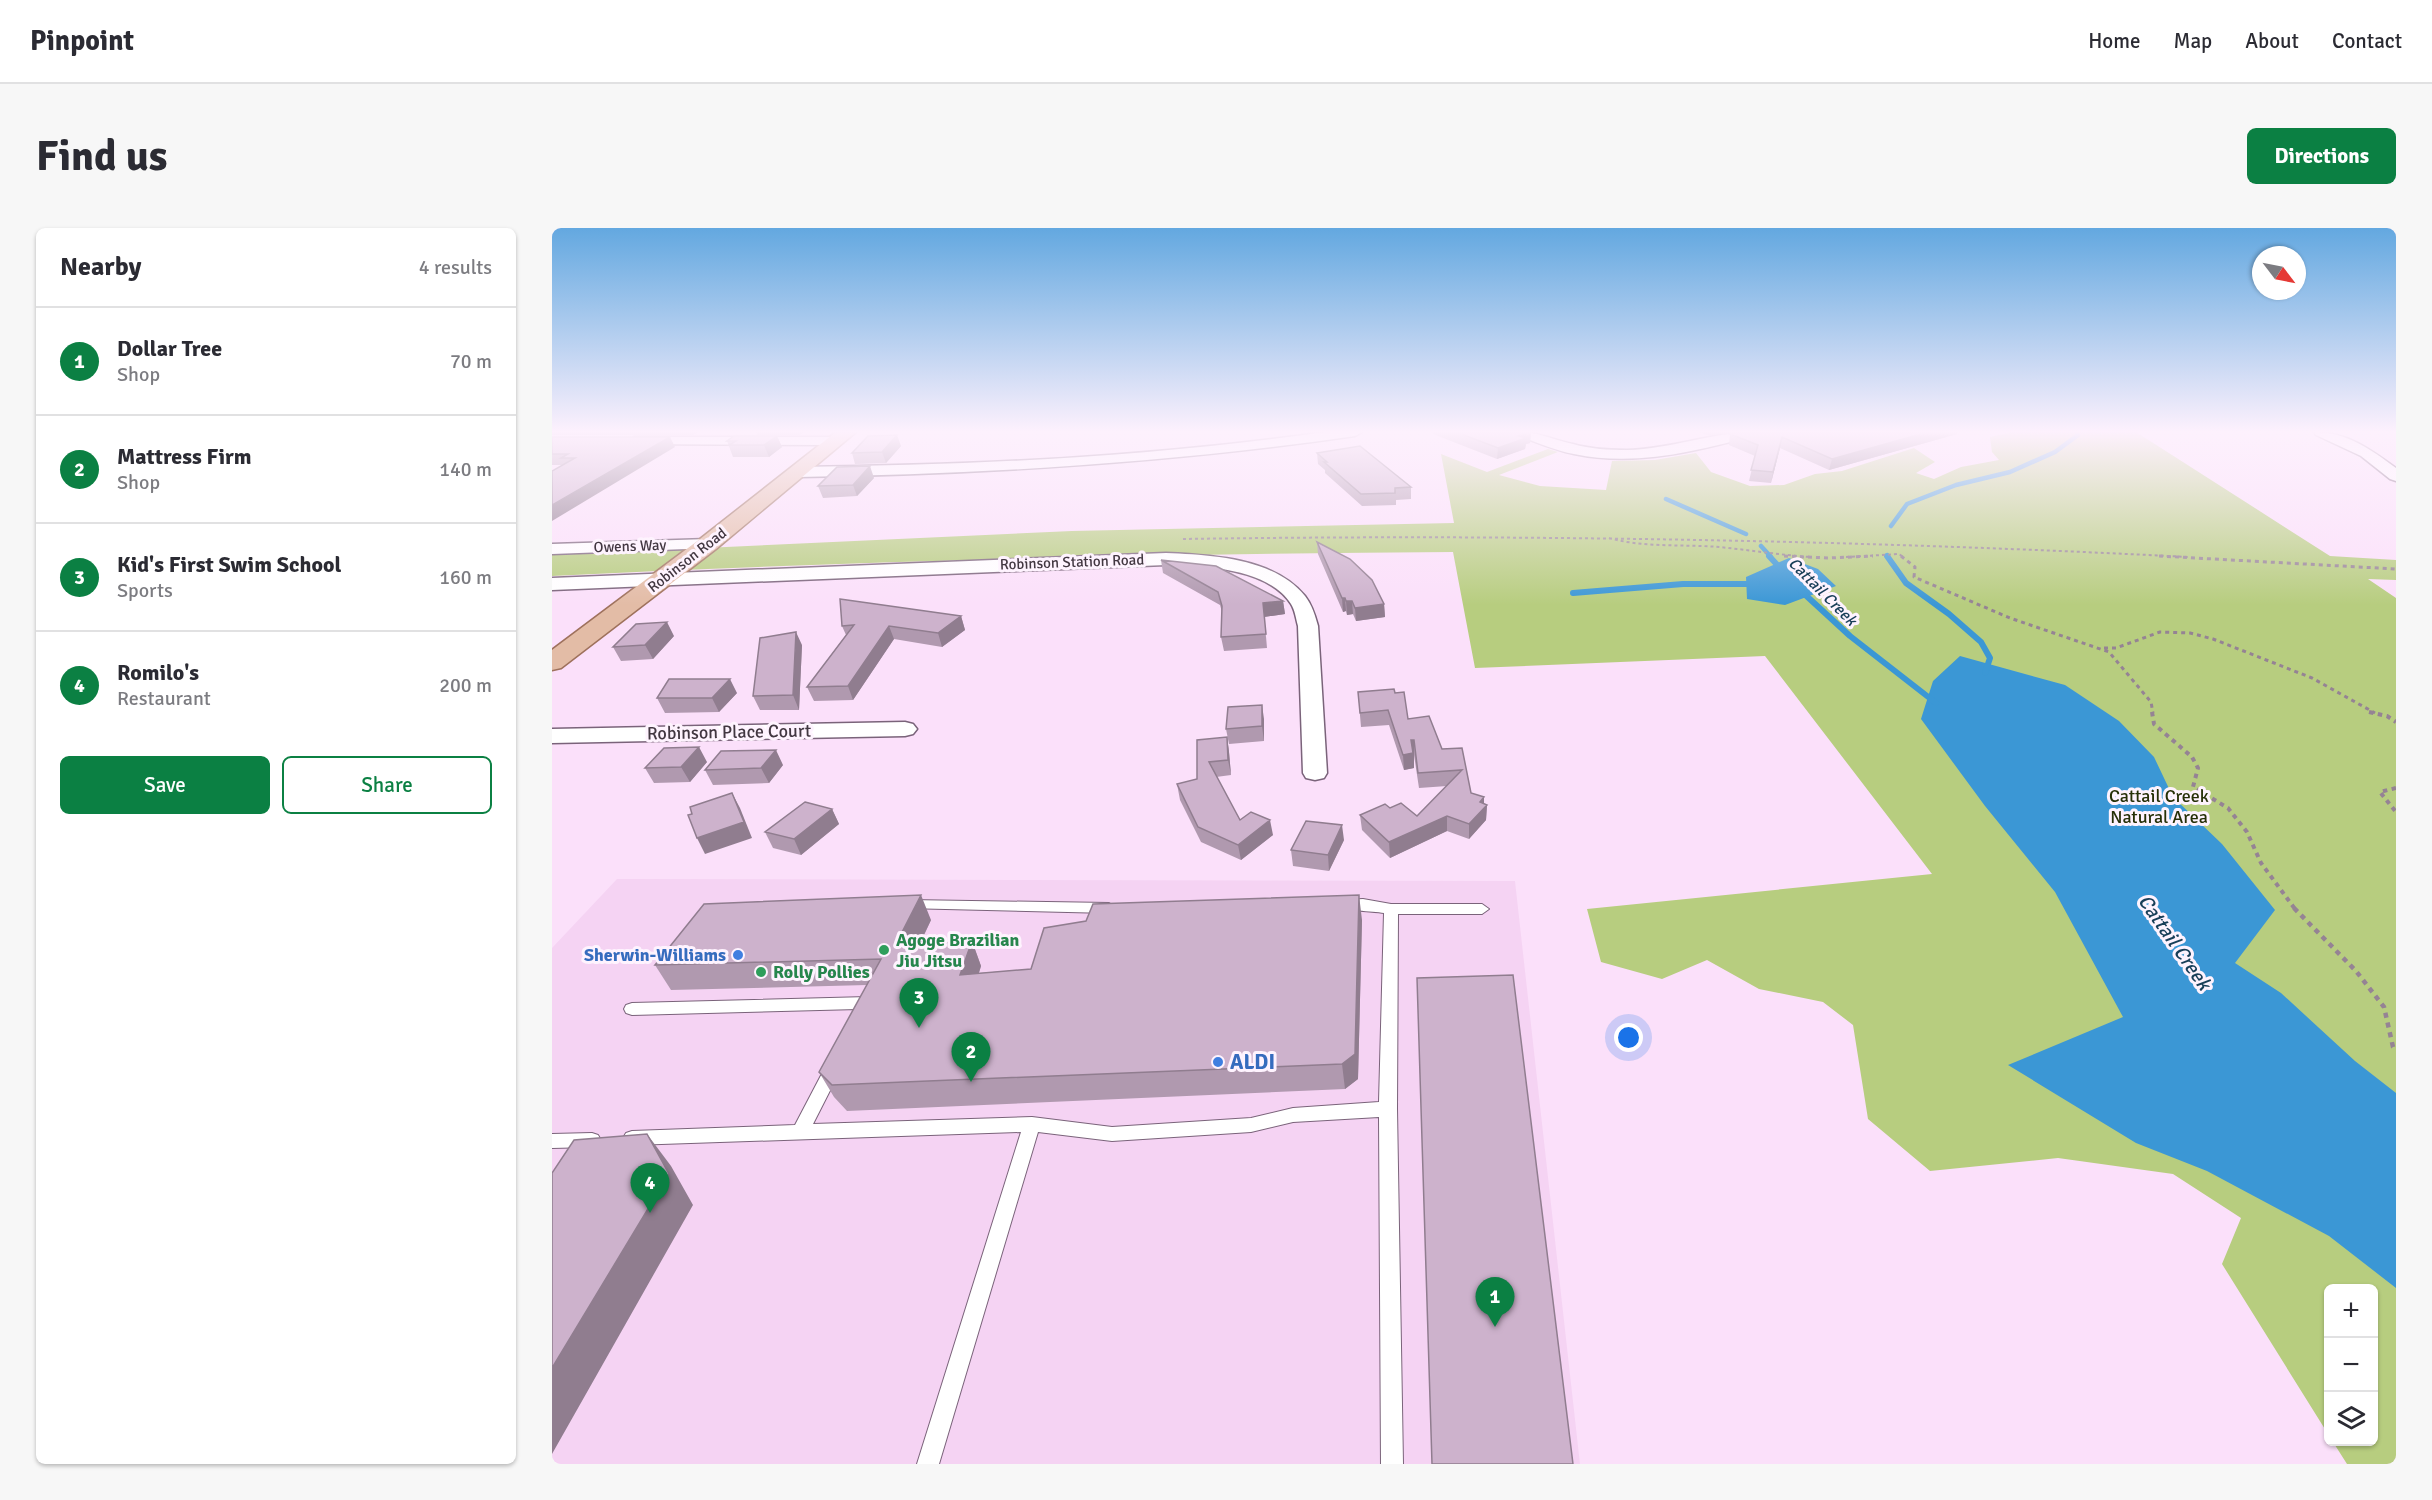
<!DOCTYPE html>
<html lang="en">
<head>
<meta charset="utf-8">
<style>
	body { margin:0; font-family:Signika,sans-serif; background:#f7f7f7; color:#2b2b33 }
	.controls { position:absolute; right:18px; bottom:18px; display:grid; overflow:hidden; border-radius:9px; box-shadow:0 2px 4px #0004 }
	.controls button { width:54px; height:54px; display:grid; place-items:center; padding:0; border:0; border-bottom:2px solid #e1e1e2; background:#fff; color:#2b2b33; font:30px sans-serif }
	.compass { position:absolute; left:1700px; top:18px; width:54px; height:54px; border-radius:50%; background:#fff; box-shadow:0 2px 4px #0004; rotate:122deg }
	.you { position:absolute; left:1077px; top:810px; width:21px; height:21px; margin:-15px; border:4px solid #fff; border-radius:50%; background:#1a73e8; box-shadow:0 0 0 9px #1a73e833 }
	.badge { display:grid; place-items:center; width:39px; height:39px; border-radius:50%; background:#0b8043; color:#fff; font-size:20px; font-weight:700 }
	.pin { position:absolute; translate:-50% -50px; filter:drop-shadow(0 2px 3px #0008) }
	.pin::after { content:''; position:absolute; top:32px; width:21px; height:18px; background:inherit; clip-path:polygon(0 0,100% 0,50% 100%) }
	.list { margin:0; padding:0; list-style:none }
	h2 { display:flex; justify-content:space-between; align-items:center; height:78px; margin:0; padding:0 24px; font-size:26px }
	h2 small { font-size:20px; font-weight:400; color:#7c7c81 }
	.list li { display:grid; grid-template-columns:39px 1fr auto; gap:18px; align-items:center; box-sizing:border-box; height:108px; padding:0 24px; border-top:2px solid #e1e1e2 }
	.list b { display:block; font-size:22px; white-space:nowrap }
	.list p { margin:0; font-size:20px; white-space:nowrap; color:#7c7c81 }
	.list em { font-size:20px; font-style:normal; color:#7c7c81 }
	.actions { display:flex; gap:12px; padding:18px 24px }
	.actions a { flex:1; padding:14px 0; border:2px solid #0b8043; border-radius:9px; text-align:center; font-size:21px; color:#0b8043 }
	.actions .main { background:#0b8043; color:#fff }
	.icon { flex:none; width:33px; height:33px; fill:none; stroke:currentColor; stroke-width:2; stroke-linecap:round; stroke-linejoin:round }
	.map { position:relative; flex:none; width:1844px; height:1236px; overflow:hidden; border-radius:9px }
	header { display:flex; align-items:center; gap:36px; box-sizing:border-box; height:84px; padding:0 30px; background:#fff; border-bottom:2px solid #e1e1e2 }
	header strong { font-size:28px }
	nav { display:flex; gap:33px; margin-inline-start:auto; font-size:21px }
	.intro { display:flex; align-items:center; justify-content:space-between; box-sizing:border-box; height:144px; padding:0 36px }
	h1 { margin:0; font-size:42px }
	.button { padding:15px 27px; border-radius:9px; background:#0b8043; color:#fff; font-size:21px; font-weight:700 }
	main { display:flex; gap:36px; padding:0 36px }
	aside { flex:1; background:#fff; border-radius:9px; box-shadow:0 2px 4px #0004 }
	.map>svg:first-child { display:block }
	.built { fill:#f5d3f3 }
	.green { fill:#b7cd7f }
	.water { fill:#3b97d5 }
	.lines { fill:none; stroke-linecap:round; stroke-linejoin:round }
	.stream-far1 { stroke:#3b97d5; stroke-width:4.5 }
	.stream { stroke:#3b97d5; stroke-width:6 }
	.lane-casing { stroke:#7a637a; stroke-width:2 }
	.street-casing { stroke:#7a637a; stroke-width:3 }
	.primary-casing { stroke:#9e715c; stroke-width:3 }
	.path-far3 { stroke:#958394; stroke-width:2; stroke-dasharray:3 3; stroke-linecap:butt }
	.path-far2 { stroke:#958394; stroke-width:3; stroke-dasharray:4 4; stroke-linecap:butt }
	.path-far1 { stroke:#958394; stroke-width:4; stroke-dasharray:4.5 4.5; stroke-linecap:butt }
	.path { stroke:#958394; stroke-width:4.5; stroke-dasharray:5 5; stroke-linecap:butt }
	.lane { fill:#fff; fill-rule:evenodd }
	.street { fill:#fff; fill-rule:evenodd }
	.primary { fill:#e3bca6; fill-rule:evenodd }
	.wall { fill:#b099af }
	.shaded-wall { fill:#907d8f }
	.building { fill:#cdb2cc; stroke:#907d8f; stroke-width:1.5 }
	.leisure-dot { fill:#2e9e5b; stroke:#fef3fe; stroke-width:2 }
	.shop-dot { fill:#3f7fe0; stroke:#fef3fe; stroke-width:2 }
	.labels { text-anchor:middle; stroke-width:6; stroke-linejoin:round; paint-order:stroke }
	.far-street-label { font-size:15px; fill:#423741; stroke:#fef3fe }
	.far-water-label { font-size:16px; font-style:italic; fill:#183e58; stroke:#fef3fe }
	.street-label { font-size:18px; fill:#423741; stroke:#fef3fe }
	.park-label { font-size:18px; fill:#263007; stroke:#fef3fe }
	.leisure-label { font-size:18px; font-weight:bold; fill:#27864d; stroke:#fef3fe; text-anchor:start }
	.shop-label { font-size:18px; font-weight:bold; fill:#366cbe; stroke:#fef3fe; text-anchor:end }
	.water-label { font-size:20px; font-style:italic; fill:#183e58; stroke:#fef3fe }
	.near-shop-label { font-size:21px; font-weight:bold; fill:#366cbe; stroke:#fef3fe; text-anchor:start }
</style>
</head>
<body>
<header>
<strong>Pinpoint</strong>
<nav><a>Home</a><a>Map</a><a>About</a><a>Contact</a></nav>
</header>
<div class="intro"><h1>Find us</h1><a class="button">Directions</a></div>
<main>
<aside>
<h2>Nearby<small>4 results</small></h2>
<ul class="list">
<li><span class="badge">1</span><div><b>Dollar Tree</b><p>Shop</p></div><em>70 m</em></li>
<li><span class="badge">2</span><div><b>Mattress Firm</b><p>Shop</p></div><em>140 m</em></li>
<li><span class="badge">3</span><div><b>Kid's First Swim School</b><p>Sports</p></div><em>160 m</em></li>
<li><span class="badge">4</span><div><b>Romilo's</b><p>Restaurant</p></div><em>200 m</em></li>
</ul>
<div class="actions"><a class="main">Save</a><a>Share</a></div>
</aside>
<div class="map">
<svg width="1844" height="1236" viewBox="0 0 1844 1236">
	<rect width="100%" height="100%" fill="#fbe0fa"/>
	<path class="built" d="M65,651l898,2 65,583h-1028v-516z"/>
	<path class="green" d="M1460,204h124l194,124 66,4v20l-28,-1 28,19v866h-49l-14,-22h41v-154h-46v146l-106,-170 19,-46 -68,-44 -115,-16 -128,13 -62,-52 -15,-94 -30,-23 -64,-13 -52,-29 -45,19 -61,-17 -14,-53 345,-35 -167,-218 -290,12 -22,-116c-300,2 -601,9 -901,24v-21l520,-24 382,-8 -13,-69 46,18 61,-23 10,3 -59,23 41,11 66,4 6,-29 43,-1 41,-7 15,19 39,14 34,-1 31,-11 27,-3 72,-23 21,14 -19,11 18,6 27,-12 38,-7 -7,-8 -2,-15z"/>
	<path class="water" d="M1237,330l29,11 18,17 -51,19 -38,-6 -1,-22z
		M1408,428l105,29 54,36 35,36 19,40 49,47 53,66 -40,53 46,30 74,68 41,32v195l-67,-52 -122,-65 -71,-28 -128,-78 115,-48 -68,-125 -70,-86 -64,-87 12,-38z"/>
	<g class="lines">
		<path class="stream-far1" d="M1114,271l80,35
			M1339,298l16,-22 49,-19 54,-13 45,-20 23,-17 -1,-3
			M1209,318l10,11"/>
		<path class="stream" d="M1217,328l13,14
			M1335,328l19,27 43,31 32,28 9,16 -5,15
			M1248,362l50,46 86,67
			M1021,365l110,-9h74"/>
		<g class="lane-casing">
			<path id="lane" d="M811,671l28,5h91l7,5 -7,5h-84l-1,195 6,355h-22l-2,-347 -86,5 -42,10 -139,9 -74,-9 -99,332h-22l104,-332 -389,13 -6,-2 -3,-5 3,-5 6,-2 163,-6 33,-63 6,-2 6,2 2,5 -29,57 219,-7 80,10 139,-9 42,-10 86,-6 5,-189c-11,-2 -42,-2 -47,-8l7,-5z
				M357,672l200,3 7,5 -7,5 -205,-5 -2,-3 2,-3z
				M316,769l6,2 2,4 -5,9 -6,2 -7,-5 -226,6 -6,-2 -2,-4 2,-4 6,-2z
				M40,905l6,2 3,5 -3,5 -6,2 -40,1v-14z"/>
		</g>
		<g class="street-casing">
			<path id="street" d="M773,204h37l-7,4c-185,27 -370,38 -556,41l-8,-5 8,-5c176,-2 352,-10 526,-35z
				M963,204c24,0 35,7 58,12 17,5 36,6 54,6 45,-1 88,-19 132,-18l-2,3c-60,16 -121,32 -183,19 -20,-4 -38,-12 -57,-19z
				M1762,204c33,0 56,17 82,36v13l-6,-2 -29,-23 -45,-21z
				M82,209h203l7,4 -7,4 -208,-1 -2,-3z
				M156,311l6,1 3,4 -3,4 -162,6v-10z
				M614,325c46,2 108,5 139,43 7,9 10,19 13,30l9,147 -3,5 -9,2 -9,-2 -3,-5 -5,-147c-2,-7 -3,-16 -7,-22 -23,-36 -87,-38 -125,-39l-614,25v-12z
				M353,494l8,2 4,5 -4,5 -8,2 -353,7v-14z"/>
		</g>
		<g class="primary-casing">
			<path id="primary" d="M284,204h20l-140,117 -155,119 -9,2v-20l148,-111z"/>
		</g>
		<path class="path-far3" d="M1057,310c35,10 74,6 110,9 31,3 61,8 92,10
			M631,311c336,-5 670,1 1006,18
			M1294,329l53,-3 4,3"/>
		<path class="path-far2" d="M1232,328l45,2 44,-2
			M1349,328l14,11 -1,10 96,41 99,34 42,50 2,11
			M1607,328l237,13
			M1552,420h12l44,-16 30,1 23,6 99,39 63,35"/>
		<path class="path-far1" d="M1600,484l2,12 38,33 6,11 -5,19 35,21 19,24 14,31 34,46
			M1817,484l18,4 9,6
			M1844,560l-16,4 16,20"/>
		<path class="path" d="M1742,680l62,63 28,36 9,40 3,3"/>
		<use href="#lane" class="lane"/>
		<use href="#street" class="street"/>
		<use href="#primary" class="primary"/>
	</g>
	<path class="wall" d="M0,204h146l-5,3h-141z
		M204,204h48l-4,3h-43z
		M881,204h98l-1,11 -4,1 -1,5 -28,10 -64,-25z
		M1147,204h258v2l-128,36 -49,-22 -9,35 -22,-2 6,-25 -26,-11 1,-11 4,-1 -27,2z
		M225,208l5,11 -13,10h-36l-6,-16z
		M0,209l123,10 -112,18h-11z
		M349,218l-15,17 -31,1 -3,-11z
		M765,225l94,34v12l-15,1v5l-34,1 -37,-33v-3l-7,-6z
		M322,250l-17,18 -34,2 -5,-12z
		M765,314l67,62 1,13 -29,4 -3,-7 -6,1 -1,-4 -3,1 -25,-58z
		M609,332l122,41 2,13 -21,3 3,31 -43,3 -3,-14 1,-25 -2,-7 -57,-32z
		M409,388l4,14 -23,17 -48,-8 -41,61 -39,1 -7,-14 39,-52 -4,-9z
		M122,408l-21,23 -32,2 -8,-14z
		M250,417l-3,65h-39l-7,-14z
		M806,464l37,1 13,26 34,30 20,-1 9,45 13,4v7l3,1 -1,15 -17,19 -22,-8 -57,27 -28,-28 -2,-15 30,-7 27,8 30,-30 -28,2 -5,-33h-1l1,13 -10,2 -15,-45 -28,2z
		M185,465l-18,19 -54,1 -8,-15z
		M712,491v22l-35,3 -3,-15z
		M675,509l2,15 2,23 -15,2 24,43 33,15 -32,25 -40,-18 -21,-42 -3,-16 20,-5z
		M155,534l-17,20 -36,1 -9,-15z
		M231,537l-14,18 -56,2 -8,-15z
		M280,581l7,15 -38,31 -28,-7 -8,-16z
		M792,612l-15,31 -36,-5 -2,-16z
		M379,692l-11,24 52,-3 9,25 -2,7 52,-4 331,-49 -4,159 -13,10 -498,22 -13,-14 -15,-25 48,-87 -196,5 -16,-25z"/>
	<path class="shaded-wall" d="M979,204l-1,11 -4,1 -1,5 -28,10 1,-11 20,-12z
		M1155,204h36l-36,3z
		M1376,204h29v2l-128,36 3,-11z
		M345,207l4,11 -15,17 -4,-11z
		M225,208l5,11 -13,10 -5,-12z
		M118,209l5,10 -123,74v-16z
		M1230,209l-2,11 -9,35 2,-11z
		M318,238l4,12 -17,18 -4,-11z
		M790,370h3l1,13 -3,1z
		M731,373l2,13 -21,3 3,31 -4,-45z
		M794,373h6l1,13 -6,1z
		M832,376l1,13 -29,4 -1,-13z
		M409,388l4,14 -23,17 -4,-14z
		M115,394l7,14 -21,23 -8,-14z
		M337,398l5,13 -41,61 -5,-14z
		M244,404l6,13 -3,65 -6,-15z
		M178,451l7,14 -18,19 -7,-14z
		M710,477l2,14v22l-2,-15z
		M675,509l2,15 2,23 -3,-15z
		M859,512h3v28l-10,2 -1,-15z
		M147,519l8,15 -17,20 -9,-15z
		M224,522l7,15 -14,18 -8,-15z
		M180,565l8,15 12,30 -47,16 -8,-16z
		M932,569v10l3,-2 -1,15 -17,19v-15l11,-22z
		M280,581l7,15 -38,31 -7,-16z
		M895,588v15l-57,27 -1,-16z
		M718,592l3,15 -32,25 -3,-15z
		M790,597l2,15 -15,31 -1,-16z
		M369,667l10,25 -24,50 -12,-24z
		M807,667l3,25 -4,159 -13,10 -3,-25z
		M420,713l9,25 -11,34 -10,-25z
		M95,906l24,32 22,39 -141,249v-86z"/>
	<path class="building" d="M904,204h74l-12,4 8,2 -28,10z
		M1185,204h191l-96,27 -50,-22 -9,35 -22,-2 7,-25 -28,-11z
		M345,207l-15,17 -30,1 16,-17z
		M182,208h43l-13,9h-35l7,-4h-9z
		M0,209h118l-118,68v-34l23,-13h-14l7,-4h-16z
		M808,218l51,41 -16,1v5l-34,1 -37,-32h3l-10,-9z
		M318,238l-17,19 -35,1 19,-19z
		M765,314l33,17 22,21 12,24 -29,4 -3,-7h-6l-1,-3h-3z
		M609,332l55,6 67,35 -20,2 3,31 -45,3 1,-31 -4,-14z
		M288,371l121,17 -23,17 -49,-7 -41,60 -41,1 47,-62 -12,1z
		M115,394l-22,23 -32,2 23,-23z
		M244,404l-3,63 -40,1 7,-58z
		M117,451h61l-18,19h-55z
		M842,461l1,4 9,-1 4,27 21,-3 13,33 20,-1 9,45 13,4 -4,5 7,3 -18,19 -22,-8 -58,26 -29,-27 25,-11 5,4 11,-5 16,13 45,-46 -44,3 -4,-33h-3l2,13 -10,2 -15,-45 -28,3 -2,-21z
		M710,477v21l-36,3 2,-22z
		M675,509l1,23 -19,2 31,58 11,-8 19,8 -32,25 -40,-18 -21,-43 20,-5v-39z
		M147,519l-18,20 -36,1 19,-20z
		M224,522l-15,18 -56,2 16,-19z
		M180,565l12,29 -47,16 -9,-23 4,-1 -2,-7z
		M253,574l27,7 -38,30 -29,-7z
		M754,593l36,4 -14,30 -37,-5z
		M369,667l-26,51 77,-5 -12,34 71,-6 13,-41 42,-7 7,-17 266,-9 -4,159 -13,10 -510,21 -13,-13 62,-113 -226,6 49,-61z
		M961,747l60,489h-141l-15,-486z
		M95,906l22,40 -117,194v-195l22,-33z"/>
	<linearGradient id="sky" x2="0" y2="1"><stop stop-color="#63a8e0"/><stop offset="0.54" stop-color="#fdf1fd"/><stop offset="1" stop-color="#fdf1fd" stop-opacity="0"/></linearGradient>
	<rect width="1844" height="377" fill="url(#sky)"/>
	<g class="leisure-dot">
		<circle cx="332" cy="722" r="6"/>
		<circle cx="209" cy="744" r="6"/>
	</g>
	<g class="shop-dot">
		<circle cx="186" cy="727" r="6"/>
		<circle cx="666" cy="834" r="6"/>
	</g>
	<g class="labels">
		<g class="far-street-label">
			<text transform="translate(78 318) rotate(-2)" y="5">Owens Way</text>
			<text transform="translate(135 332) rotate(-38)" y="5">Robinson Road</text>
			<text transform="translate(520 334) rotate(-2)" y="5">Robinson Station Road</text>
		</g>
		<g class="far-water-label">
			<text transform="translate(1271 363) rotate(45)" y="6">Cattail Creek</text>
		</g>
		<g class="street-label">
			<text transform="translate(177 504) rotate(-1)" y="6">Robinson Place Court</text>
		</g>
		<g class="park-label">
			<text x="1607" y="574">Cattail Creek<tspan x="1607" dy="21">Natural Area</tspan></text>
		</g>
		<g class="leisure-label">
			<text x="344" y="718">Agoge Brazilian<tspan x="344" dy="21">Jiu Jitsu</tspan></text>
			<text x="221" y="750">Rolly Pollies</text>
		</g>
		<g class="shop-label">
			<text x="174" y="733">Sherwin-Williams</text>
		</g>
		<g class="water-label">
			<text transform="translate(1623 714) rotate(55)" y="7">Cattail Creek</text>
		</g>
		<g class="near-shop-label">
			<text x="678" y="841">ALDI</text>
		</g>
	</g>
</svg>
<div class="controls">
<button>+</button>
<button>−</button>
<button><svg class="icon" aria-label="layers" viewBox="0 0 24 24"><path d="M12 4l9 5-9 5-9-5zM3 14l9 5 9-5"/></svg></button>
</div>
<svg class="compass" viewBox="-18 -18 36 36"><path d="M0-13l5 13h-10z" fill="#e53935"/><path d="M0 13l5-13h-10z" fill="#7c7c81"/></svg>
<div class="you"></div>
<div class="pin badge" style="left:943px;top:1099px">1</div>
<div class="pin badge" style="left:419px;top:854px">2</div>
<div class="pin badge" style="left:367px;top:800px">3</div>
<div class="pin badge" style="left:98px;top:985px">4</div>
</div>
</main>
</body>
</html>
